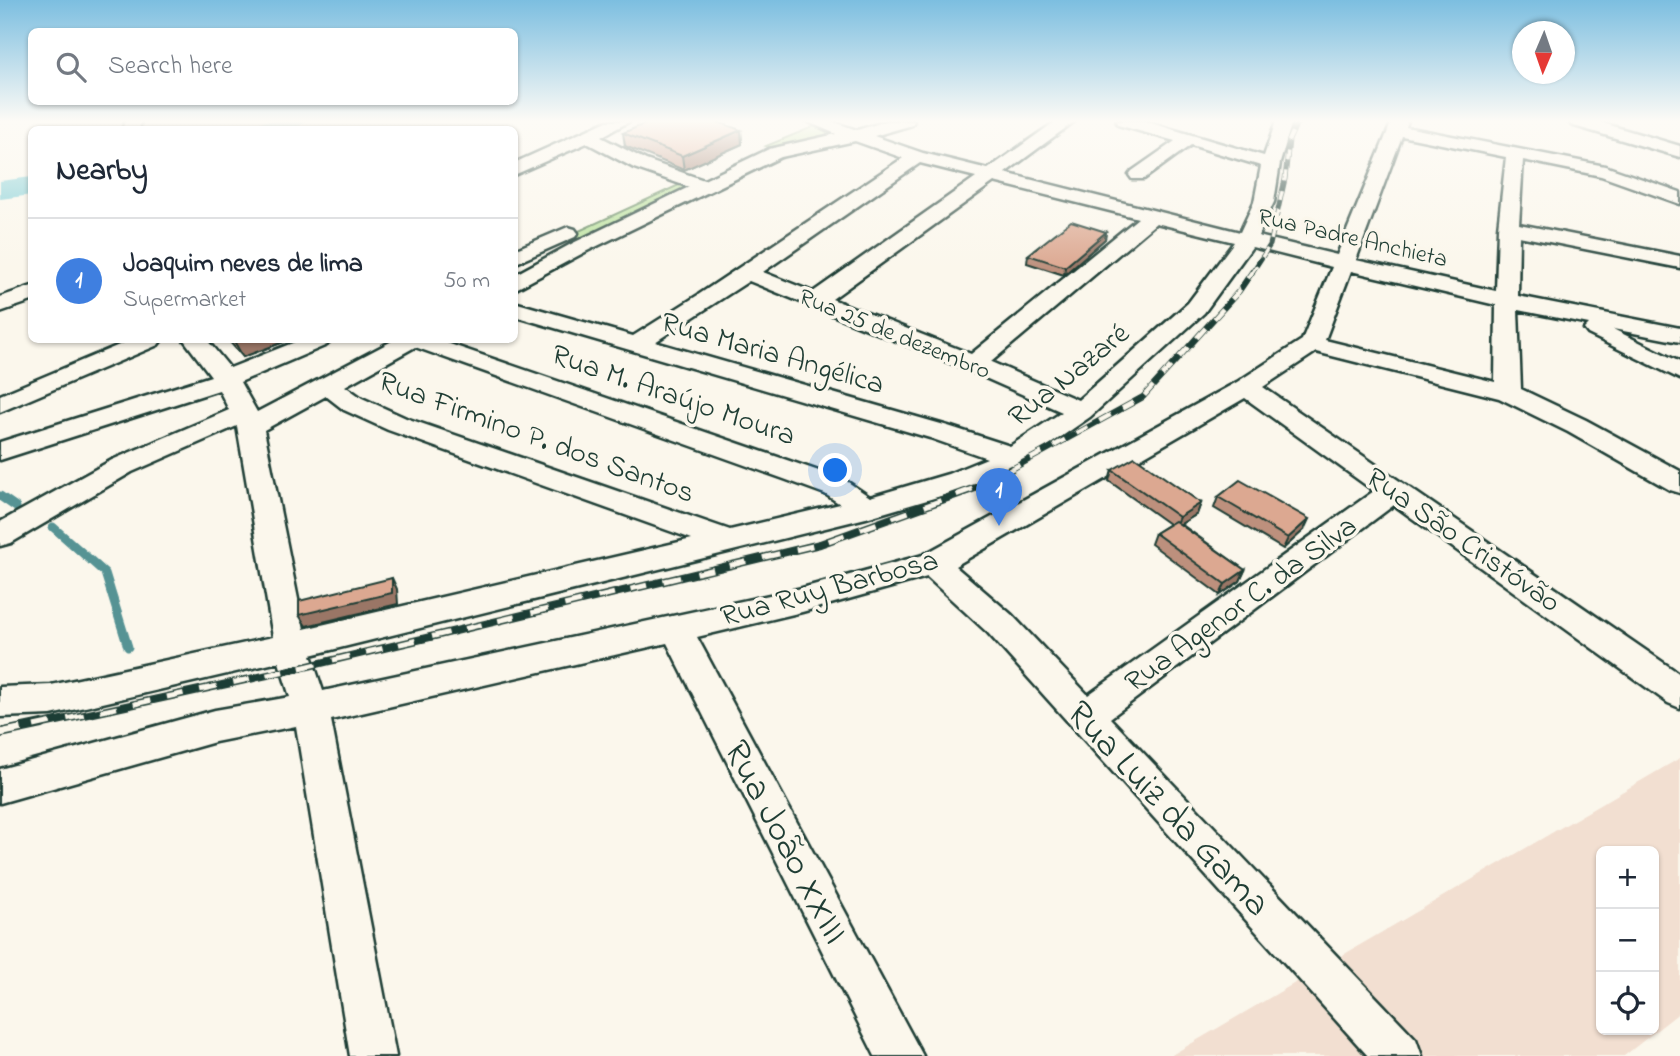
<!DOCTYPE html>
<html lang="en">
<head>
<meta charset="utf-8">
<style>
	body { margin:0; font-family:"Indie Flower",sans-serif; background:#f2f2f3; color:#1f2937 }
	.controls { position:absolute; right:21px; bottom:21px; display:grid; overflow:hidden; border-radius:10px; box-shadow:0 2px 5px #0004 }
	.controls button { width:63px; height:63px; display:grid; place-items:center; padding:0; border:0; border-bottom:2px solid #e0e1e3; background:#fff; color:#1f2937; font:35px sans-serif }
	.compass { position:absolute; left:1512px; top:21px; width:63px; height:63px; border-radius:50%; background:#fff; box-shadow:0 2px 5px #0004; rotate:182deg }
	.you { position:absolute; left:836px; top:471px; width:24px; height:24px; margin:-18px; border:5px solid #fff; border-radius:50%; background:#1a73e8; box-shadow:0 0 0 10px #1a73e833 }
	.badge { display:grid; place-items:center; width:46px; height:46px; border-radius:50%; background:#c8321e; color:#fff; font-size:23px; font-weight:700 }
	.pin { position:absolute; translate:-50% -58px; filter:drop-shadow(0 2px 4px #0008) }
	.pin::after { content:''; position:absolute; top:37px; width:24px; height:21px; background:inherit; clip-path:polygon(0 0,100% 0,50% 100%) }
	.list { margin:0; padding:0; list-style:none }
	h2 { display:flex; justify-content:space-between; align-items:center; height:91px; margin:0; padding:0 28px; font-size:30px }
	h2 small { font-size:23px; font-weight:400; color:#747a83 }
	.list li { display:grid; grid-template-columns:46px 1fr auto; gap:21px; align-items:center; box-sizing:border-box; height:126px; padding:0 28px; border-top:2px solid #e0e1e3 }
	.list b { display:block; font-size:26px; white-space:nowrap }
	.list p { margin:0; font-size:23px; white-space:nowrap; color:#747a83 }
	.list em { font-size:23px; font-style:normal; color:#747a83 }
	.icon { flex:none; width:38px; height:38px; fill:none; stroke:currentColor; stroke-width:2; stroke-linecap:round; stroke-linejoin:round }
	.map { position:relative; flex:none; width:1680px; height:1056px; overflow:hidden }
	.search { position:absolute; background:#fff; box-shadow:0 2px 5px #0004; left:28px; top:28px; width:490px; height:77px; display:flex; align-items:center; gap:18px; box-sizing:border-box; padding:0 24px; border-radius:10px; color:#747a83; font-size:26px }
	.panel { position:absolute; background:#fff; box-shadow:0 2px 5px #0004; left:28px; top:126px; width:490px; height:217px; border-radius:10px }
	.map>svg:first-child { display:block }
	.built { fill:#f2dfd1; fill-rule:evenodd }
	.green { fill:#b9e19c; stroke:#6c8f68; stroke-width:2 }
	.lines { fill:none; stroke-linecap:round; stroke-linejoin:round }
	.stream { stroke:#569394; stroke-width:9 }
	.river { fill:#7bccd4; fill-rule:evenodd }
	.minor-casing { stroke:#1f3d34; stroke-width:5 }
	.minor { fill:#fbf7ec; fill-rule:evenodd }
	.rail-far3-casing { stroke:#1f3d34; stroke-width:5 }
	.rail-far2-casing { stroke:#1f3d34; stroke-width:6 }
	.rail-far1-casing { stroke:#1f3d34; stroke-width:8 }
	.rail-casing { stroke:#1f3d34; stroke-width:10 }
	.rail-far3 { stroke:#fbf7ec; stroke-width:3.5; stroke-dasharray:10; stroke-linecap:butt }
	.rail-far2 { stroke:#fbf7ec; stroke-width:4.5; stroke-dasharray:13; stroke-linecap:butt }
	.rail-far1 { stroke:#fbf7ec; stroke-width:5; stroke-dasharray:17; stroke-linecap:butt }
	.rail { stroke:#fbf7ec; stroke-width:7; stroke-dasharray:22; stroke-linecap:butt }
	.wall { fill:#bd907d; stroke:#1f3d34; stroke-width:2 }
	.shaded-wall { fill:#9a7666; stroke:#1f3d34; stroke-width:2 }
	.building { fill:#dca891; stroke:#1f3d34; stroke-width:2 }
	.labels { text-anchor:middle; stroke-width:7; stroke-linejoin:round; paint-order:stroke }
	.far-street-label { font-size:24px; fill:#1f3d34; stroke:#fbf7ec }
	.street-label { font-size:30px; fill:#1f3d34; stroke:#fbf7ec }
	.near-street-label { font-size:37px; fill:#1f3d34; stroke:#fbf7ec }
</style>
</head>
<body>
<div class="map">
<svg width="1680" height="1056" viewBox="0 0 1680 1056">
	<rect width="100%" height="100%" fill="#fbf7ec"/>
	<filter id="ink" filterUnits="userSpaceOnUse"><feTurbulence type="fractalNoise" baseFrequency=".0143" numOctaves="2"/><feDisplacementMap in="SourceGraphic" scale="14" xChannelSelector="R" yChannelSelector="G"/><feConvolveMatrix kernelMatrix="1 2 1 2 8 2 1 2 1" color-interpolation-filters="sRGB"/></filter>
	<g filter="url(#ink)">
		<path class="built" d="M1680,758v254l-56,44h-454zM1601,851h53v179h-53z"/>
		<path class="green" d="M815,126l19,8 -58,15 -10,-3z
			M681,184l12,4 -112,54 -13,-6z"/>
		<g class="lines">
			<path class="stream" d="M0,496l16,11
				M53,527l52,46 23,74"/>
			<path class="river" d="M264,121h41c-10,14 -39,9 -54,9l4,-6z
				M32,177v18l-32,4v-18z"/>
			<g class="minor-casing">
				<path id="minor" d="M125,121h16l-2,9h-17z
					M607,121h23l-29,16 45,23 58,20 65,-31 67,-15 -30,-13h25l26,9 30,-9h27l-2,4 -38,11 49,17 65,16 68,-48h19l-70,52 235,59 14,-30 7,-36 -70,-21 -47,34h-12l-3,-4 3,-4 43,-30 -57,-16 -2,-4h28l120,35 12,-35h16l-12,42 -6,39 -16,34 79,19 55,-134h16l-2,6 199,39 75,26v12l-79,-28 -78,-16 -4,64 161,32v12l-161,-32 -1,60 162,32v14l-67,-13 67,33v17l-92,-45 -4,-5 5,-5 -71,-14 3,79 65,31 94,51v22l-10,-3 -102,-58 -69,-34 -183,-46 -53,35 417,287v34l-12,-5 -274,-198 -284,213 306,321 6,17h-54l-380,-423 -61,-56 -125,35 -105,25 226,419h-48l-208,-413 -336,77 65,336h-46l-54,-330 -81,16 -215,61v-34l215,-59 75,-13 -11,-35 -228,53 -51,2v-30l51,-2 222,-48 -36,-211 -105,46 -121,71 -11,3v-24l112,-62 117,-50 -10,-20 -219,70v-18l211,-66 -27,-36h23l23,28 70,-28h30l-3,5 -87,37 17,30 137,-72h44l407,140 25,17 78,-23 39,-16 -57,-20 -416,-122v-14l119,34 65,-41 205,-137 -48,-17 -74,16 -194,94 -73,39v-15l59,-32 116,-56 -55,-19 -47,-25 -73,32v-12zM1402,136l104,21 -8,71 -2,63 -140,-31zM920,163l56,14 -163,115 -50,-20zM994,182l144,36 -167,136 -139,-55zM1156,223l78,19 -46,61 -110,97 -87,-38zM1252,247l80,20 -30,73 -65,42 -314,173 -121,33 -479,103 -12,-36 555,-137 102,-30 55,-25 67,-46 114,-104zM1351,271l145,34 -1,77 -170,-42zM749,281l216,88 97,43 -52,34 -62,-20 -293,-84zM415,347l369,132 41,15 15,10 -110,26 -324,-112 -44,-20 -17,-12zM326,396l18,14 44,20 304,109 -388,90 -40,-199zM1245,398l129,93 -286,204 -76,-80 -57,-49z
					M1569,121h27l84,25v11l-109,-32z
					M568,227l7,2 3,4 -3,4 -61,27v-14z
					M32,286v15l-32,11v-15z
					M131,340h31l-4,5 -158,67v-17z"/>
			</g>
			<use href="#minor" class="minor"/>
			<g class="rail-far3-casing">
				<path id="rail-far3" d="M1251,274l19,-29 15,-66 4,-39 9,-19"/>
			</g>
			<g class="rail-far2-casing">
				<path id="rail-far2" d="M1008,471l135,-74 96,-106 13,-19"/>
			</g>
			<g class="rail-far1-casing">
				<path id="rail-far1" d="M34,726l266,-58 520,-124 158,-57 33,-18"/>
			</g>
			<g class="rail-casing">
				<path id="rail" d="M0,733l42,-9"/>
			</g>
			<use href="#rail-far3" class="rail-far3"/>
			<use href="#rail-far2" class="rail-far2"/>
			<use href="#rail-far1" class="rail-far1"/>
			<use href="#rail" class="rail"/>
		</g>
		<path class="wall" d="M741,130l1,14 -58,26 -59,-24 -2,-13z
			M1106,232l-1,7 -41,36 -37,-12 1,-8z
			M228,340h61l-46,17z
			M1112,470l89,33 -4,11 -16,10 64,46 -5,11 -20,14 -69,-51 4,-11 14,-9 -60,-43z
			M1218,497l86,33 -21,19 -69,-41z"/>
		<path class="shaded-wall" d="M741,130l1,14 -58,26 -2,-14z
			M1106,232l-1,7 -41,36 1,-8z
			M239,340h50l-46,17 -9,-16z
			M1201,503l-4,11 -23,14 5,-11z
			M1309,519l-5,11 -21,19 5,-11z
			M1245,570l-5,11 -20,14 5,-11z
			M392,578l5,11 1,15 -92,22 -7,-11z"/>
		<path class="building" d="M651,121h64l26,9 -59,26 -59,-23z
			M1071,221l35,11 -41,35 -37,-12z
			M1135,457l66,46 -22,14 -67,-47z
			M1240,480l69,39 -21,19 -70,-41z
			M1175,521l70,49 -20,14 -70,-51z
			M392,578v15l-93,22v-14z"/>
	</g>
	<linearGradient id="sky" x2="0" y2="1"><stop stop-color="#7cbee0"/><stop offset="0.45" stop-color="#fdfbf6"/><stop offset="1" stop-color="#fdfbf6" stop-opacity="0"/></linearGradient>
	<rect width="1680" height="269" fill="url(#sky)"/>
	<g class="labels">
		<g class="far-street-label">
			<text transform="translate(1353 237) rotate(13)" y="8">Rua Padre Anchieta</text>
			<text transform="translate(895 333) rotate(22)" y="8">Rua 25 de dezembro</text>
		</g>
		<g class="street-label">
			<text transform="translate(773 352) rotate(16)" y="10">Rua Maria Angélica</text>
			<text transform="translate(1068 374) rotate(-39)" y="10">Rua Nazaré</text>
			<text transform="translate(674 394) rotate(19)" y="10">Rua M. Araújo Moura</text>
			<text transform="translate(537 436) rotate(20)" y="10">Rua Firmino P. dos Santos</text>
			<text transform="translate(1464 539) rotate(35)" y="10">Rua São Cristóvão</text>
			<text transform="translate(829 587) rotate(-15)" y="10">Rua Ruy Barbosa</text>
			<text transform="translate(1240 603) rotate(-36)" y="10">Rua Agenor C. da Silva</text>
		</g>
		<g class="near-street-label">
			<text transform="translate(1170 807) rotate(47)" y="13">Rua Luiz da Gama</text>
			<text transform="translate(788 841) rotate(62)" y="13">Rua João XXIII</text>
		</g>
	</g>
</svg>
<div class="controls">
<button>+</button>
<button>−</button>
<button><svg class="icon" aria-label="locate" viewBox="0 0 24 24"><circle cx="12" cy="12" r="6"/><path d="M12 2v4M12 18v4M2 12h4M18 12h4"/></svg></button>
</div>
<svg class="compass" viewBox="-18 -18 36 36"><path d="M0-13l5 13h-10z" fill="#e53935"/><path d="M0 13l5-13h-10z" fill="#747a83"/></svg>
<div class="you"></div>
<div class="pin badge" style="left:999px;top:526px;background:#3f7fe0">1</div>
<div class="search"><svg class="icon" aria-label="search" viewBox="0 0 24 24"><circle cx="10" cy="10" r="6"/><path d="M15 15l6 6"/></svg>Search here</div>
<section class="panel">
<h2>Nearby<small></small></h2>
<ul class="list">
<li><span class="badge" style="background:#3f7fe0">1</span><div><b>Joaquim neves de lima</b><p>Supermarket</p></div><em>50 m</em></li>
</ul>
</section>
</div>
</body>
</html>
